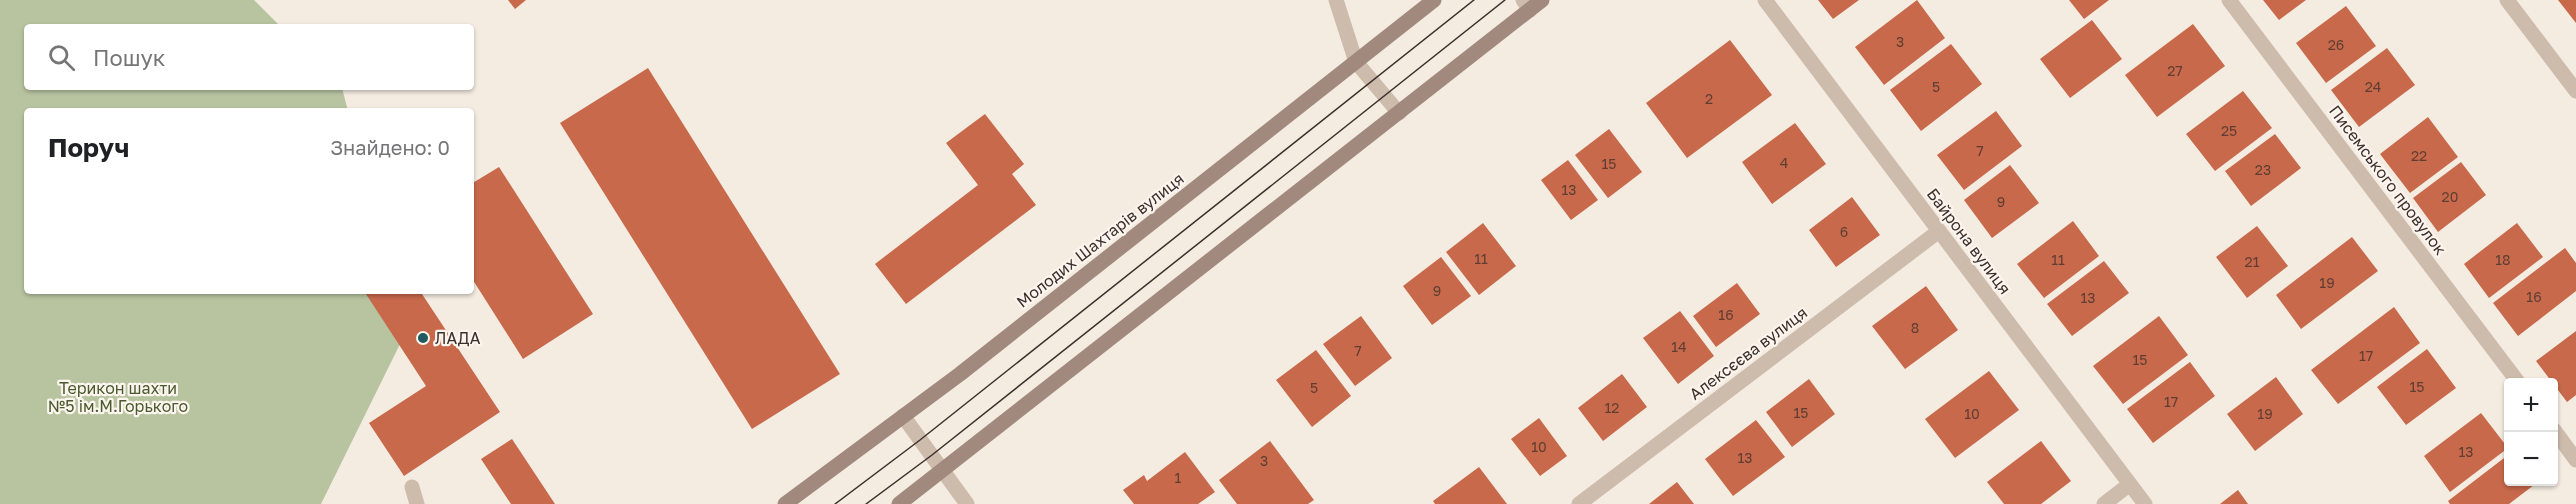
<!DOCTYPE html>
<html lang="uk">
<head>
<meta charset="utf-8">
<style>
	body { margin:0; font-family:"Golos Text",sans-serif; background:#f2f2f2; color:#202124 }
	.controls { position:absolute; right:18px; bottom:18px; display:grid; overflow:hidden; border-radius:6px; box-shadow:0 2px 4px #0004 }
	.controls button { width:54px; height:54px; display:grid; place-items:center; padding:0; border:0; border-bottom:2px solid #e0e0e0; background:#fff; color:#202124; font:30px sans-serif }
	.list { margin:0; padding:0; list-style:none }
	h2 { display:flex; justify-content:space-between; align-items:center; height:78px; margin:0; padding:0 24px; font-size:26px }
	h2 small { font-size:20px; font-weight:400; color:#757577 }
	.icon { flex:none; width:33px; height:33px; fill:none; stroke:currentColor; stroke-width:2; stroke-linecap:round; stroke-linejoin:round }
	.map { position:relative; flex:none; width:2576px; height:504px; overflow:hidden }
	.search { position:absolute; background:#fff; box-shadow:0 2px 4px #0004; left:24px; top:24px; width:450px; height:66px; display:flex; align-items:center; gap:15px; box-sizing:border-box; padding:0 21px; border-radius:6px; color:#757577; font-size:22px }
	.panel { position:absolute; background:#fff; box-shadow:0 2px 4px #0004; left:24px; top:108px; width:450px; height:186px; border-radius:6px }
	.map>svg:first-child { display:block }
	.green { fill:#b8c4a0 }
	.building { fill:#c8694b }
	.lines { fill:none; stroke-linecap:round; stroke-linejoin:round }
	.lane { stroke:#cdbbac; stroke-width:15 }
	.street { stroke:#cdbbac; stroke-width:15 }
	.secondary { stroke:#a18a7d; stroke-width:15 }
	.tram { stroke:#3b302b; stroke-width:1.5 }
	.poi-dot { fill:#1f5a5e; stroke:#fbf5ee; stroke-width:2 }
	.labels { text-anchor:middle; stroke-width:4.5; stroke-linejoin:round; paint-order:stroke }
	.number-label { font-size:14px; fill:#5e3e33 }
	.street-label { font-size:16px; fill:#3b302b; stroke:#fbf5ee }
	.poi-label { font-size:16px; fill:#3b302b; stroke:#fbf5ee; text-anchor:start }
	.park-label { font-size:16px; fill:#4a5a2e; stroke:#fbf5ee }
</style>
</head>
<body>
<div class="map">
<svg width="2576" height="504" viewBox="0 0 2576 504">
	<rect width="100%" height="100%" fill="#f4ebe1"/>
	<path class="green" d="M0,0h254l27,27h-254v60l315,1 6,23h-321v180h364l11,49 -81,164h-321z"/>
	<path class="building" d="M508,0h18l-11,9z
		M1818,0h41l-26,19z
		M1917,0l28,38 -61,47 -29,-38z
		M2069,0h40l-25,19z
		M2263,0h43l-27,20z
		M2558,0h18v23z
		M2346,6l30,40 -50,37 -30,-40z
		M2092,20l30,39 -52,39 -30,-39z
		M2193,24l32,42 -68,51 -32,-42z
		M1730,40l42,55 -85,63 -41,-55z
		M1951,44l31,40 -61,47 -31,-41z
		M2387,48l28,37 -56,42 -28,-37z
		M648,68l192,306 -88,55 -192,-306z
		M2243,91l29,37 -57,43 -29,-37z
		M1996,111l26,35 -58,44 -27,-35z
		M985,114l39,50 -12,10 24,31 -130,99 -31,-40 103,-79 -32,-42z
		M2428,117l30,40 -48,36 -30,-39z
		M1795,123l31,41 -54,40 -30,-42z
		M1609,129l33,43 -34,26 -33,-43z
		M2275,134l26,34 -50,38 -26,-35z
		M1568,160l30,40 -27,20 -30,-40z
		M2461,162l25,33 -48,37 -25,-34z
		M2010,165l29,38 -47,35 -28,-38z
		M499,167l94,147 -70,45 -52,-82v-93z
		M1852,197l28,38 -44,32 -27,-37z
		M2073,221l26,35 -55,42 -27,-34z
		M1483,223l33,43 -37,29 -33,-43z
		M2517,223l26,34 -54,41 -25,-34z
		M2257,226l31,40 -41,32 -31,-41z
		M2352,237l26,34 -77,58 -25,-34z
		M2565,248l11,15v28l-58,45 -25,-33z
		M1441,257l30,39 -39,29 -29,-39z
		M2104,261l25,32 -57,43 -25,-32z
		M1737,283l23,31 -44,33 -23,-31z
		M1926,286l32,44 -53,39 -33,-43z
		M364,291h56l80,121 -96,64 -35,-53 57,-37z
		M2394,307l26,36 -82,61 -27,-34z
		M1680,311l34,45 -36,28 -35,-46z
		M1361,316l31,42 -37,28 -32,-42z
		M2159,316l29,39 -65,49 -30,-38z
		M2576,331v64l-9,7 -31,-41z
		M2427,349l29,39 -50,37 -29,-38z
		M1316,350l35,46 -39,31 -36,-47z
		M2190,362l25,34 -62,47 -26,-34z
		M1989,371l30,39 -64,48 -30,-39z
		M1622,374l25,33 -44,34 -25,-33z
		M2276,377l27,37 -48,37 -28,-37z
		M1809,379l26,35 -43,33 -26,-35z
		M2481,413l27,35 -58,44 -26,-36z
		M1539,418l28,38 -27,20 -29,-37z
		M1756,420l29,37 -52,39 -28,-37z
		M512,439l43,65h-44l-30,-45z
		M1270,441l44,59 -6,4h-71l-18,-24z
		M2041,441l30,40 -30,23h-37l-17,-22z
		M1185,452l30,40 -17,12h-64l-11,-14 21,-15 3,6z
		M2508,455v27h24l2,3 -25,19h-59l-2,-3z
		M1479,467l28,37h-72l-2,-3z
		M1677,482l17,22h-45z
		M2238,490l10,14h-28z"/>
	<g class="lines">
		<path class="lane" d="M1336,0l20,62 43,51
			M1523,0l7,10
			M412,487l5,17"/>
		<path class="street" d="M1765,0l380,504
			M2229,0l289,382
			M2507,0l69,91
			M903,416l64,88
			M2554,430l22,30
			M1579,504l360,-273
			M2104,504l26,-20"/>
		<path class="secondary" d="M785,504l175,-130 474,-374
			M899,504l643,-504"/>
		<path class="tram" d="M835,504l85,-64 554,-440
			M866,504l66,-49 573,-455"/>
	</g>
	<circle class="poi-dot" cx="423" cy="338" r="6"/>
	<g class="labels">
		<g class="number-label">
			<text x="1900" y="47">3</text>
			<text x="2336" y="50">26</text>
			<text x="2175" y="76">27</text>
			<text x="1936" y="92">5</text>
			<text x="2373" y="92">24</text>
			<text x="1709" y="104">2</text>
			<text x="2229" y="136">25</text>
			<text x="1980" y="156">7</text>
			<text x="2419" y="161">22</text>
			<text x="1784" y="168">4</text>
			<text x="1609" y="169">15</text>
			<text x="2263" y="175">23</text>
			<text x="1569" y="195">13</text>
			<text x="2450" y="202">20</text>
			<text x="2001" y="207">9</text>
			<text x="1844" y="237">6</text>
			<text x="1481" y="264">11</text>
			<text x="2058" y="265">11</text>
			<text x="2503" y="265">18</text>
			<text x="2252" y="267">21</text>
			<text x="2327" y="288">19</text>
			<text x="1437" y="296">9</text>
			<text x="2534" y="302">16</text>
			<text x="2088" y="303">13</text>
			<text x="1726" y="320">16</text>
			<text x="1915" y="333">8</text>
			<text x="1679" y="352">14</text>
			<text x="1358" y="356">7</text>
			<text x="2366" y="361">17</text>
			<text x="2140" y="365">15</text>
			<text x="2417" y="392">15</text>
			<text x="1314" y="393">5</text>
			<text x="2171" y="407">17</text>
			<text x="1612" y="413">12</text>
			<text x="1801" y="418">15</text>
			<text x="1972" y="419">10</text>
			<text x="2265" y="419">19</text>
			<text x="1539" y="452">10</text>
			<text x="2466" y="457">13</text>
			<text x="1745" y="463">13</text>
			<text x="1264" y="466">3</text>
			<text x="1178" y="483">1</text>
		</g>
		<g class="street-label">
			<text transform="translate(2388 180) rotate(53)" y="6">Писемського провулок</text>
			<text transform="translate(1100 240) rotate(-38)" y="6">Молодих Шахтарів вулиця</text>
			<text transform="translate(1969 241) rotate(53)" y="6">Байрона вулиця</text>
			<text transform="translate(1748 353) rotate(-37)" y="6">Алексєєва вулиця</text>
		</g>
		<g class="poi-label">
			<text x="435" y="344">ЛАДА</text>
		</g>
		<g class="park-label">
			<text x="118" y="394">Терикон шахти<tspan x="118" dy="18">№5 ім.М.Горького</tspan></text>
		</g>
	</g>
</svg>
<div class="controls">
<button>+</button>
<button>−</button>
</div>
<div class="search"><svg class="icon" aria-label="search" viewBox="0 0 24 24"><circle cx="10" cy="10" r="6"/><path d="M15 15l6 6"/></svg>Пошук</div>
<section class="panel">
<h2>Поруч<small>Знайдено: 0</small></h2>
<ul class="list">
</ul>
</section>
</div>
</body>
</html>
